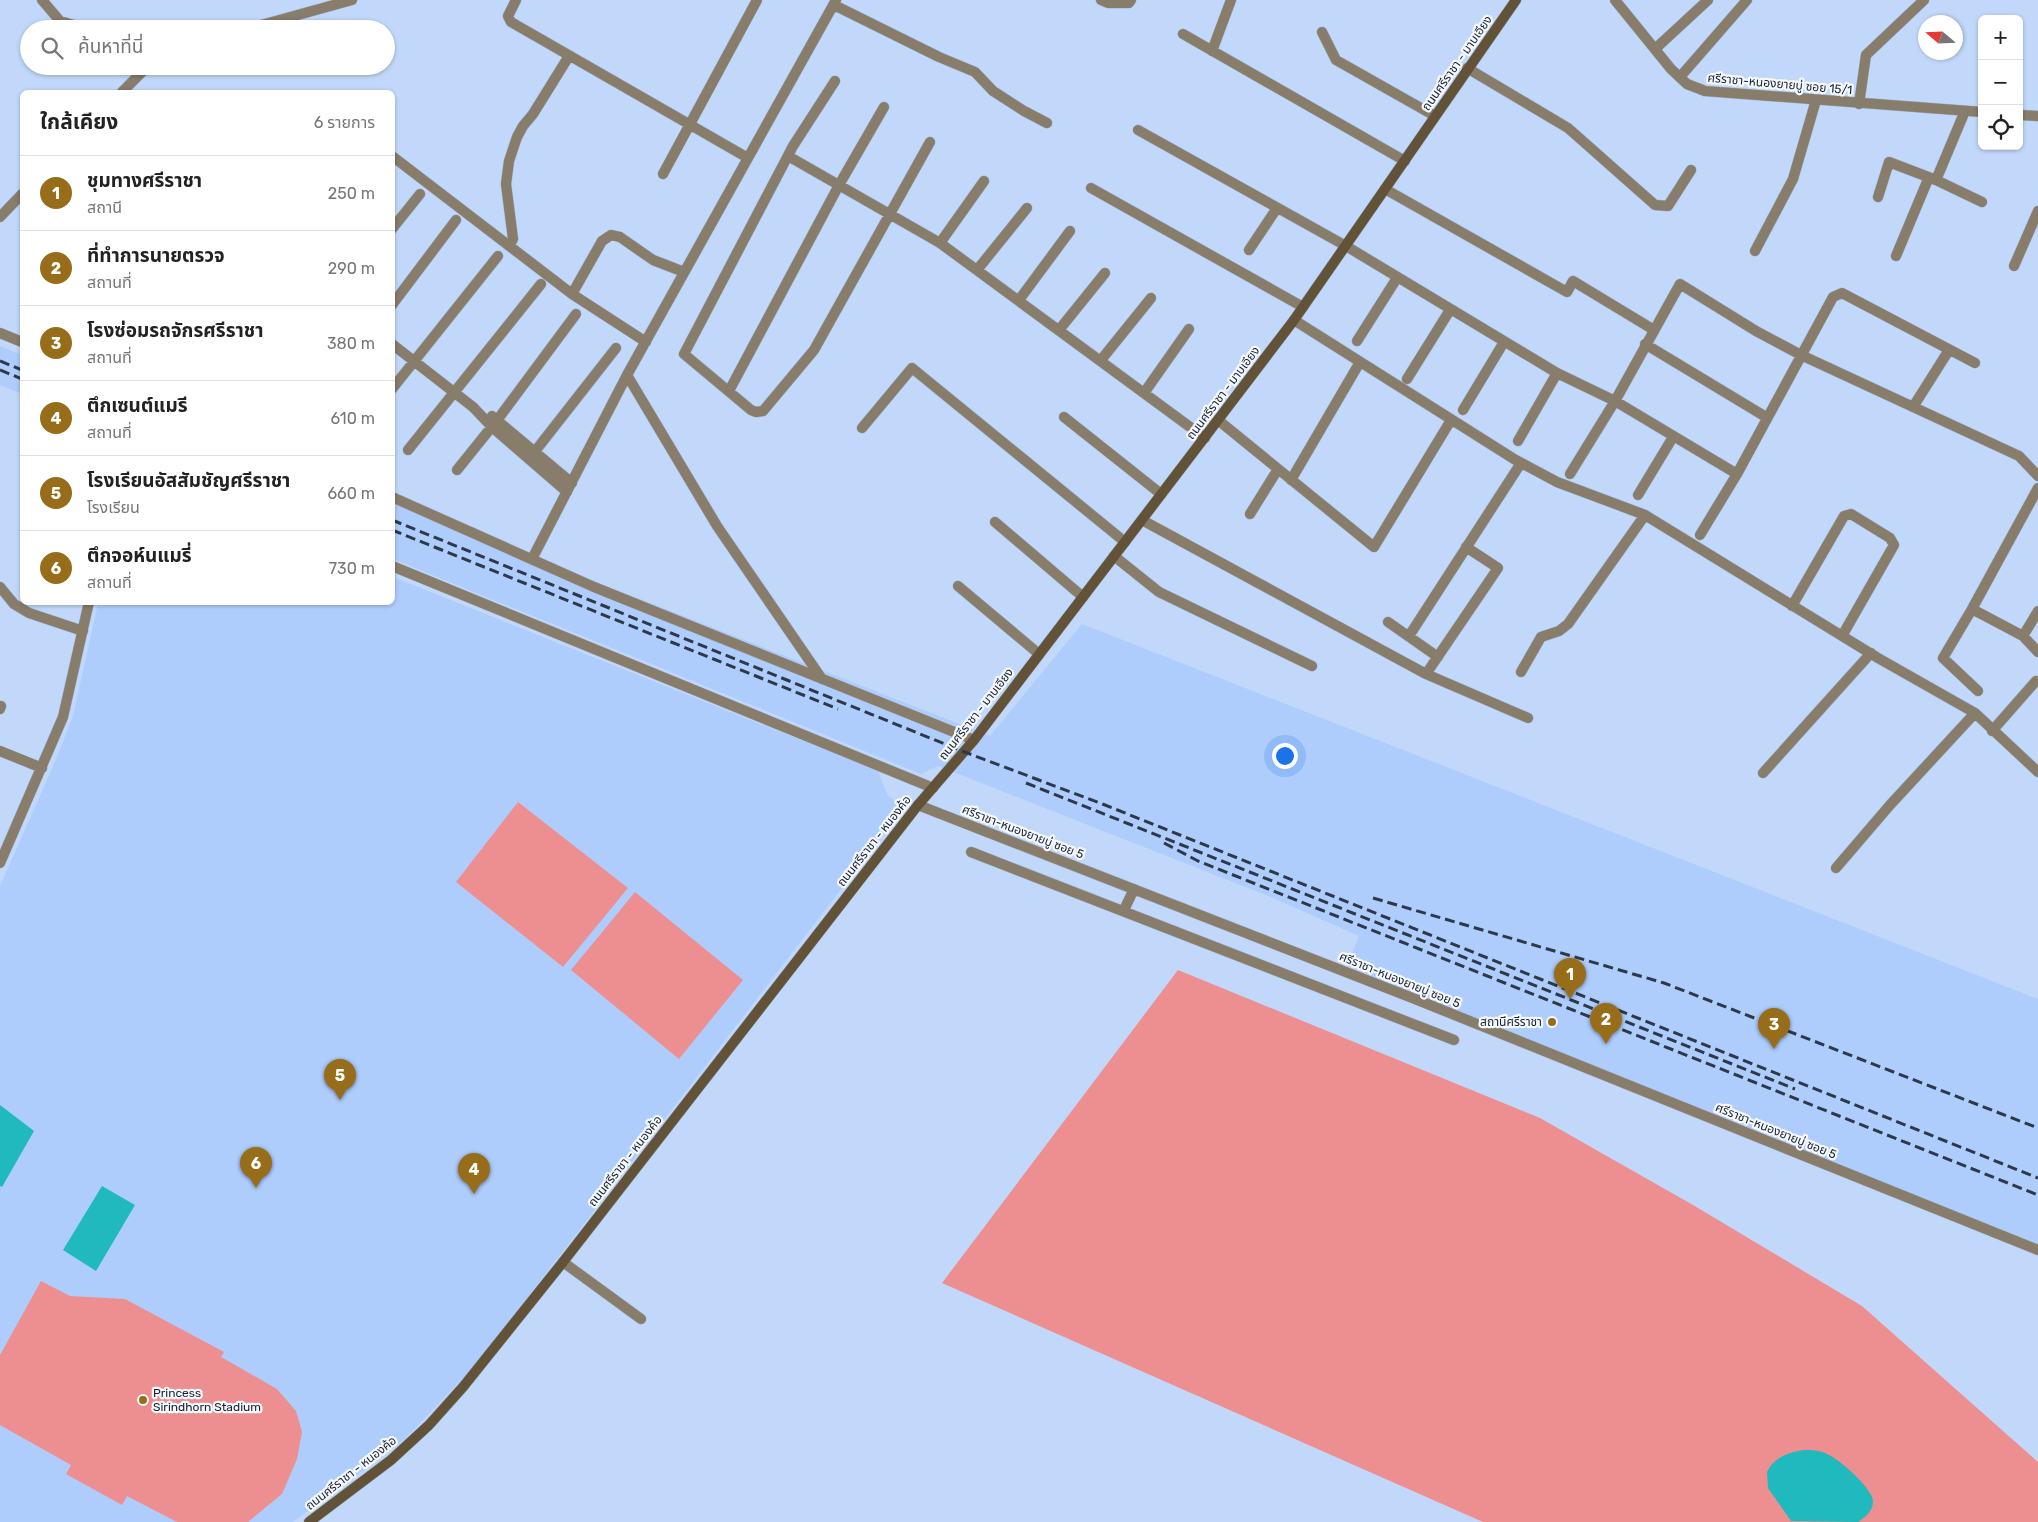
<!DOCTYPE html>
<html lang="th">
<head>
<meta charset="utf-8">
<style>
	body { margin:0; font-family:Rubik,"Noto Sans Thai",sans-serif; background:#f2f2f2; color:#222 }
	.controls { position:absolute; right:15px; top:15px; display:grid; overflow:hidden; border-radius:8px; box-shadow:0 1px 4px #0004 }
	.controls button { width:45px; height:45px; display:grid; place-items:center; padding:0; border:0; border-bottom:1px solid #e0e0e0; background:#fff; color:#222; font:25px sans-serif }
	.compass { position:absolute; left:1918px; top:15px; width:45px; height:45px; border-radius:50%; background:#fff; box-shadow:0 1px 4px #0004; rotate:289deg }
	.you { position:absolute; left:1284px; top:755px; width:18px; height:18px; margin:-12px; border:4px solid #fff; border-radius:50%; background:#1a73e8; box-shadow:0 0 0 8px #1a73e833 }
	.badge { display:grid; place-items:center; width:32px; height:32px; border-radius:50%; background:#986d1a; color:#fff; font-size:16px; font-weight:700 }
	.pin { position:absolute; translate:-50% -41px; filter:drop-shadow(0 1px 2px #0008) }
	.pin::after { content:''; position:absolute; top:26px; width:18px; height:15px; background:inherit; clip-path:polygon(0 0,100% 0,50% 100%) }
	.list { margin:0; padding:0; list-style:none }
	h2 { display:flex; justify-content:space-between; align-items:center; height:65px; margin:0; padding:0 20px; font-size:21px }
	h2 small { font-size:16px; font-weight:400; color:#767676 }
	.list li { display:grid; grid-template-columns:32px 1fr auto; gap:15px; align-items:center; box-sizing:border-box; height:75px; padding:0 20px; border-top:1px solid #e0e0e0 }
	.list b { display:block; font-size:19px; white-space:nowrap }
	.list p { margin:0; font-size:16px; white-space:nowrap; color:#767676 }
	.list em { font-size:16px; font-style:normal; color:#767676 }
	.icon { flex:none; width:28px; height:28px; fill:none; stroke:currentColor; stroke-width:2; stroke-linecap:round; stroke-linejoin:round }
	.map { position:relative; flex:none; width:2038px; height:1522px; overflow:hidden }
	.search { position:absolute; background:#fff; box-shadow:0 1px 4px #0004; left:20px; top:20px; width:375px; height:55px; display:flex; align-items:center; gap:12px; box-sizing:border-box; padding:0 18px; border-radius:28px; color:#767676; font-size:19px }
	.panel { position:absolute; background:#fff; box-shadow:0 1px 4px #0004; left:20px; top:90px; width:375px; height:515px; border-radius:8px }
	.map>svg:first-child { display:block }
	.built { fill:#aecdfd }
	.green { fill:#ed8f91 }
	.water { fill:#20b9be }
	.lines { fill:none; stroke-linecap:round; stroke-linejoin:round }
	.minor-casing { stroke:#a0b4d2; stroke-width:11 }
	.tertiary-casing { stroke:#a0b4d2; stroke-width:11 }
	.secondary-casing { stroke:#a0b4d2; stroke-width:11 }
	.minor { stroke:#887c6b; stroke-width:10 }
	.tertiary { stroke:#887c6b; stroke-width:10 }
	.secondary { stroke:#625238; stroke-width:10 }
	.rail { stroke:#2d394b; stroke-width:3; stroke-dasharray:10 5; stroke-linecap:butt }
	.poi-dot { fill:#986d1a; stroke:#f5f8fc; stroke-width:2 }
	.labels { text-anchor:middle; stroke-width:4.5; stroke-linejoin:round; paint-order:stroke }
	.street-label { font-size:12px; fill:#182232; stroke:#f5f8fc }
	.poi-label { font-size:12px; fill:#182232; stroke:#f5f8fc; text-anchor:end }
</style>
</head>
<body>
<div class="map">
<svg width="2038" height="1522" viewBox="0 0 2038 1522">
	<rect width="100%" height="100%" fill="#c2d8fa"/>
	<path class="built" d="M0,346l22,9v39l-22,-9z
		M392,502l598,234 92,-112 956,375v245l-691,-278 12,-30 -93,-41 -328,-129 -17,8 -528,-215z
		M393,577l485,194 10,25 17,10 -391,509 -50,62 -60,63 -111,82h-293v-636l57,-129 16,-41 25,-113 294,-1z"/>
	<path class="green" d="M518,802l110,86 -65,79 -107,-85z
		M635,892l108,88 -64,79 -108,-89z
		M1178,970l362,148 153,87 169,101 176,156v60h-555l-541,-239z
		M41,1281l29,15 55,3 99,53 -3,5 56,32 19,22 6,21 -5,27 -15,35 -34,28h-71l-50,-26 -5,9 -56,-31 5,-9 -71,-40v-70z"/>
	<path class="water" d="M0,1105l34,26 -32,56 -2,-1z
		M102,1186l33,19 -39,66 -33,-21z
		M1804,1450c7,0 16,0 23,4 12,5 40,30 45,43 4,12 -6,20 -14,25l-67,-1 -23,-33 -1,-16c6,-14 22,-20 37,-22z"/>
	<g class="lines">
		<g class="minor-casing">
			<path id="minor" d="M42,0l18,21 27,8
				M516,0l-8,16 3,6 237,136
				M1101,0l7,3h21l2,-3
				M834,5l105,52 36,15 18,19 31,20 23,12
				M247,29l105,-29
				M1322,32l14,28 99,56
				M1183,34l222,127
				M1655,49l53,-49
				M1212,51l19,-51
				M1467,68l101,60 87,77 13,1 23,-36
				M1680,77l67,-77
				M835,81l-42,65 -109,208 67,56 5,2 7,-1 51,-61 116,-208
				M122,92l26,-26
				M1859,104l7,-49 58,-55
				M1138,130l208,116 211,127 58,28 122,73
				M392,156l180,138 74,48
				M788,156l152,87 265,195
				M663,174l94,-174
				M1936,180l29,-69
				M1091,188l212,119
				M1385,189l182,103 6,-11 81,49
				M1878,197l11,-35 47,18 46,22
				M0,217l22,-23
				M392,229l28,-35
				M940,243l44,-62
				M509,246l4,-7 -7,-55 3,-23 8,-24 6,-11 10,-12 36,-58
				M1249,250l28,-42
				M1755,251l38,-72 23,-79
				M1896,256l33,-79
				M2014,266l24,-55
				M977,270l50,-62
				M572,294l30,-53 9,-6 9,2 33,23 31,12
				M1019,300l51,-69
				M392,305l64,-85
				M1294,320l220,139 43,23 88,33 233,143 97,55 63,59
				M1059,330l46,-57
				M0,333l22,9
				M1357,341l40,-63
				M392,344l81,63 19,20 75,65
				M1645,344l121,73
				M1101,360l50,-62
				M627,375l90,151 105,153
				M1407,379l43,-69
				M392,389l106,-133
				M729,391l110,-206 45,-78
				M1144,393l45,-64
				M1913,407l36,-57
				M1463,410l41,-68
				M492,416l80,67
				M1064,417l97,77
				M1218,420l156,127 77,-127
				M862,428l50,-60 213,174
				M1518,441l39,-68
				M408,450l133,-166
				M529,459l87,-111
				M457,470l41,-51 78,-105
				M1570,474l45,-73 65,-117 76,47 45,24 218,101 19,20
				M1291,480l69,-118
				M1638,495l35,-58
				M392,497l202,90 380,153
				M1250,514l28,-45
				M1142,520l284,154 102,44
				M995,522l88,75
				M1700,535l37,-61 96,-177 9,-4 133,70
				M1114,556l45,36 153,74
				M532,559l95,-184 209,-375
				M392,566l541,222
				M958,586l81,68
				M0,587l14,17 15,9 54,18
				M1792,606l52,-90 7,-2 39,24 4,7 -52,91
				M1972,609l51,27 15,16
				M1388,622l50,35
				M1409,636l112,-173
				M2023,636l15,-25
				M1521,672l20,-35 18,-6 9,-7 77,-109
				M1426,674l72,-106 -32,-21
				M1978,691l-35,-33 29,-49 66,-121
				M0,709l1,-3
				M1992,731l44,-50
				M0,751l42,17
				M1763,773l108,-120
				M918,805l497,194 623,251
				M971,852l483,188
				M0,863l63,-146 26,-115
				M1836,868l54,-63 85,-92
				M1124,910l10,-21
				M563,1262l78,57"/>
		</g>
		<g class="tertiary-casing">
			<path id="tertiary" d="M1615,0l56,69 16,15 18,7 277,21
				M2019,115l19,1"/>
		</g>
		<g class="secondary-casing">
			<path id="secondary" d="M309,1522l82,-62 38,-35 34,-38 100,-125 355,-457 56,-65 320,-420 222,-320"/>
		</g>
		<use href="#minor" class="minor"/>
		<use href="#tertiary" class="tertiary"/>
		<use href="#secondary" class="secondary"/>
		<path class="rail" d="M0,361l22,9
			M0,370l22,9
			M392,520l570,231 143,54 933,373
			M392,530l446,179
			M1026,783l769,306
			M1164,843l34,18 840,334
			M1373,898l291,85 374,145"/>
	</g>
	<g class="poi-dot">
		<circle cx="1552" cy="1022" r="5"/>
		<circle cx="143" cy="1400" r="5"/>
	</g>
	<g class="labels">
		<g class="street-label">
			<text transform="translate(1457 63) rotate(-55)" y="4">ถนนศรีราชา - มาบเอียง</text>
			<text transform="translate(1780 84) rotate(5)" y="4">ศรีราชา-หนองยายบู่ ซอย 15/1</text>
			<text transform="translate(1223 393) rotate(-53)" y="4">ถนนศรีราชา - มาบเอียง</text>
			<text transform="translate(976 714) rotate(-52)" y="4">ถนนศรีราชา - มาบเอียง</text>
			<text transform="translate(1023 832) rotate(21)" y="4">ศรีราชา-หนองยายบู่ ซอย 5</text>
			<text transform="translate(874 841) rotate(-52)" y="4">ถนนศรีราชา - หนองค้อ</text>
			<text transform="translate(1400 980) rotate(22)" y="4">ศรีราชา-หนองยายบู่ ซอย 5</text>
			<text transform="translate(1776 1131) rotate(22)" y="4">ศรีราชา-หนองยายบู่ ซอย 5</text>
			<text transform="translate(625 1161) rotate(-52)" y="4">ถนนศรีราชา - หนองค้อ</text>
			<text transform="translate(351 1473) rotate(-38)" y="4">ถนนศรีราชา - หนองค้อ</text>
		</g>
		<g class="poi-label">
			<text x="1542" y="1026">สถานีศรีราชา</text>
			<text x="153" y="1397" text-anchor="start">Princess<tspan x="153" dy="14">Sirindhorn Stadium</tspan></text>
		</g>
	</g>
</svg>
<div class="controls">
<button>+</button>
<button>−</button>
<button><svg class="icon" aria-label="locate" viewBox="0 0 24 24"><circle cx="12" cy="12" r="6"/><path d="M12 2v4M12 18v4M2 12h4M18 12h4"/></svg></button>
</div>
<svg class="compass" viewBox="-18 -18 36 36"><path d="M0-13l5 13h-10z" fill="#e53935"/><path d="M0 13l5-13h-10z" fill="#767676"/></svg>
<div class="you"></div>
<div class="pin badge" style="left:1570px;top:999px">1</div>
<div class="pin badge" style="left:1606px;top:1044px">2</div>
<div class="pin badge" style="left:1774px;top:1049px">3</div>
<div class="pin badge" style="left:474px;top:1194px">4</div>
<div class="pin badge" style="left:340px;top:1100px">5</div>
<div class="pin badge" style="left:256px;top:1188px">6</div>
<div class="search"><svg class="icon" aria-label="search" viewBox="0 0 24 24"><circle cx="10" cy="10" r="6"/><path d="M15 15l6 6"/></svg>ค้นหาที่นี่</div>
<section class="panel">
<h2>ใกล้เคียง<small>6 รายการ</small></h2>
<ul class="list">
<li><span class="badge">1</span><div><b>ชุมทางศรีราชา</b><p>สถานี</p></div><em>250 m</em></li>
<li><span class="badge">2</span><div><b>ที่ทำการนายตรวจ</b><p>สถานที่</p></div><em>290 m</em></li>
<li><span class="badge">3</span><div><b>โรงซ่อมรถจักรศรีราชา</b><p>สถานที่</p></div><em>380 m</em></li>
<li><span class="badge">4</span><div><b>ตึกเซนต์แมรี</b><p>สถานที่</p></div><em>610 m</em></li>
<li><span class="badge">5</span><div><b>โรงเรียนอัสสัมชัญศรีราชา</b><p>โรงเรียน</p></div><em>660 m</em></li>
<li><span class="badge">6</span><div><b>ตึกจอห์นแมรี่</b><p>สถานที่</p></div><em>730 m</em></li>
</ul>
</section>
</div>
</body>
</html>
